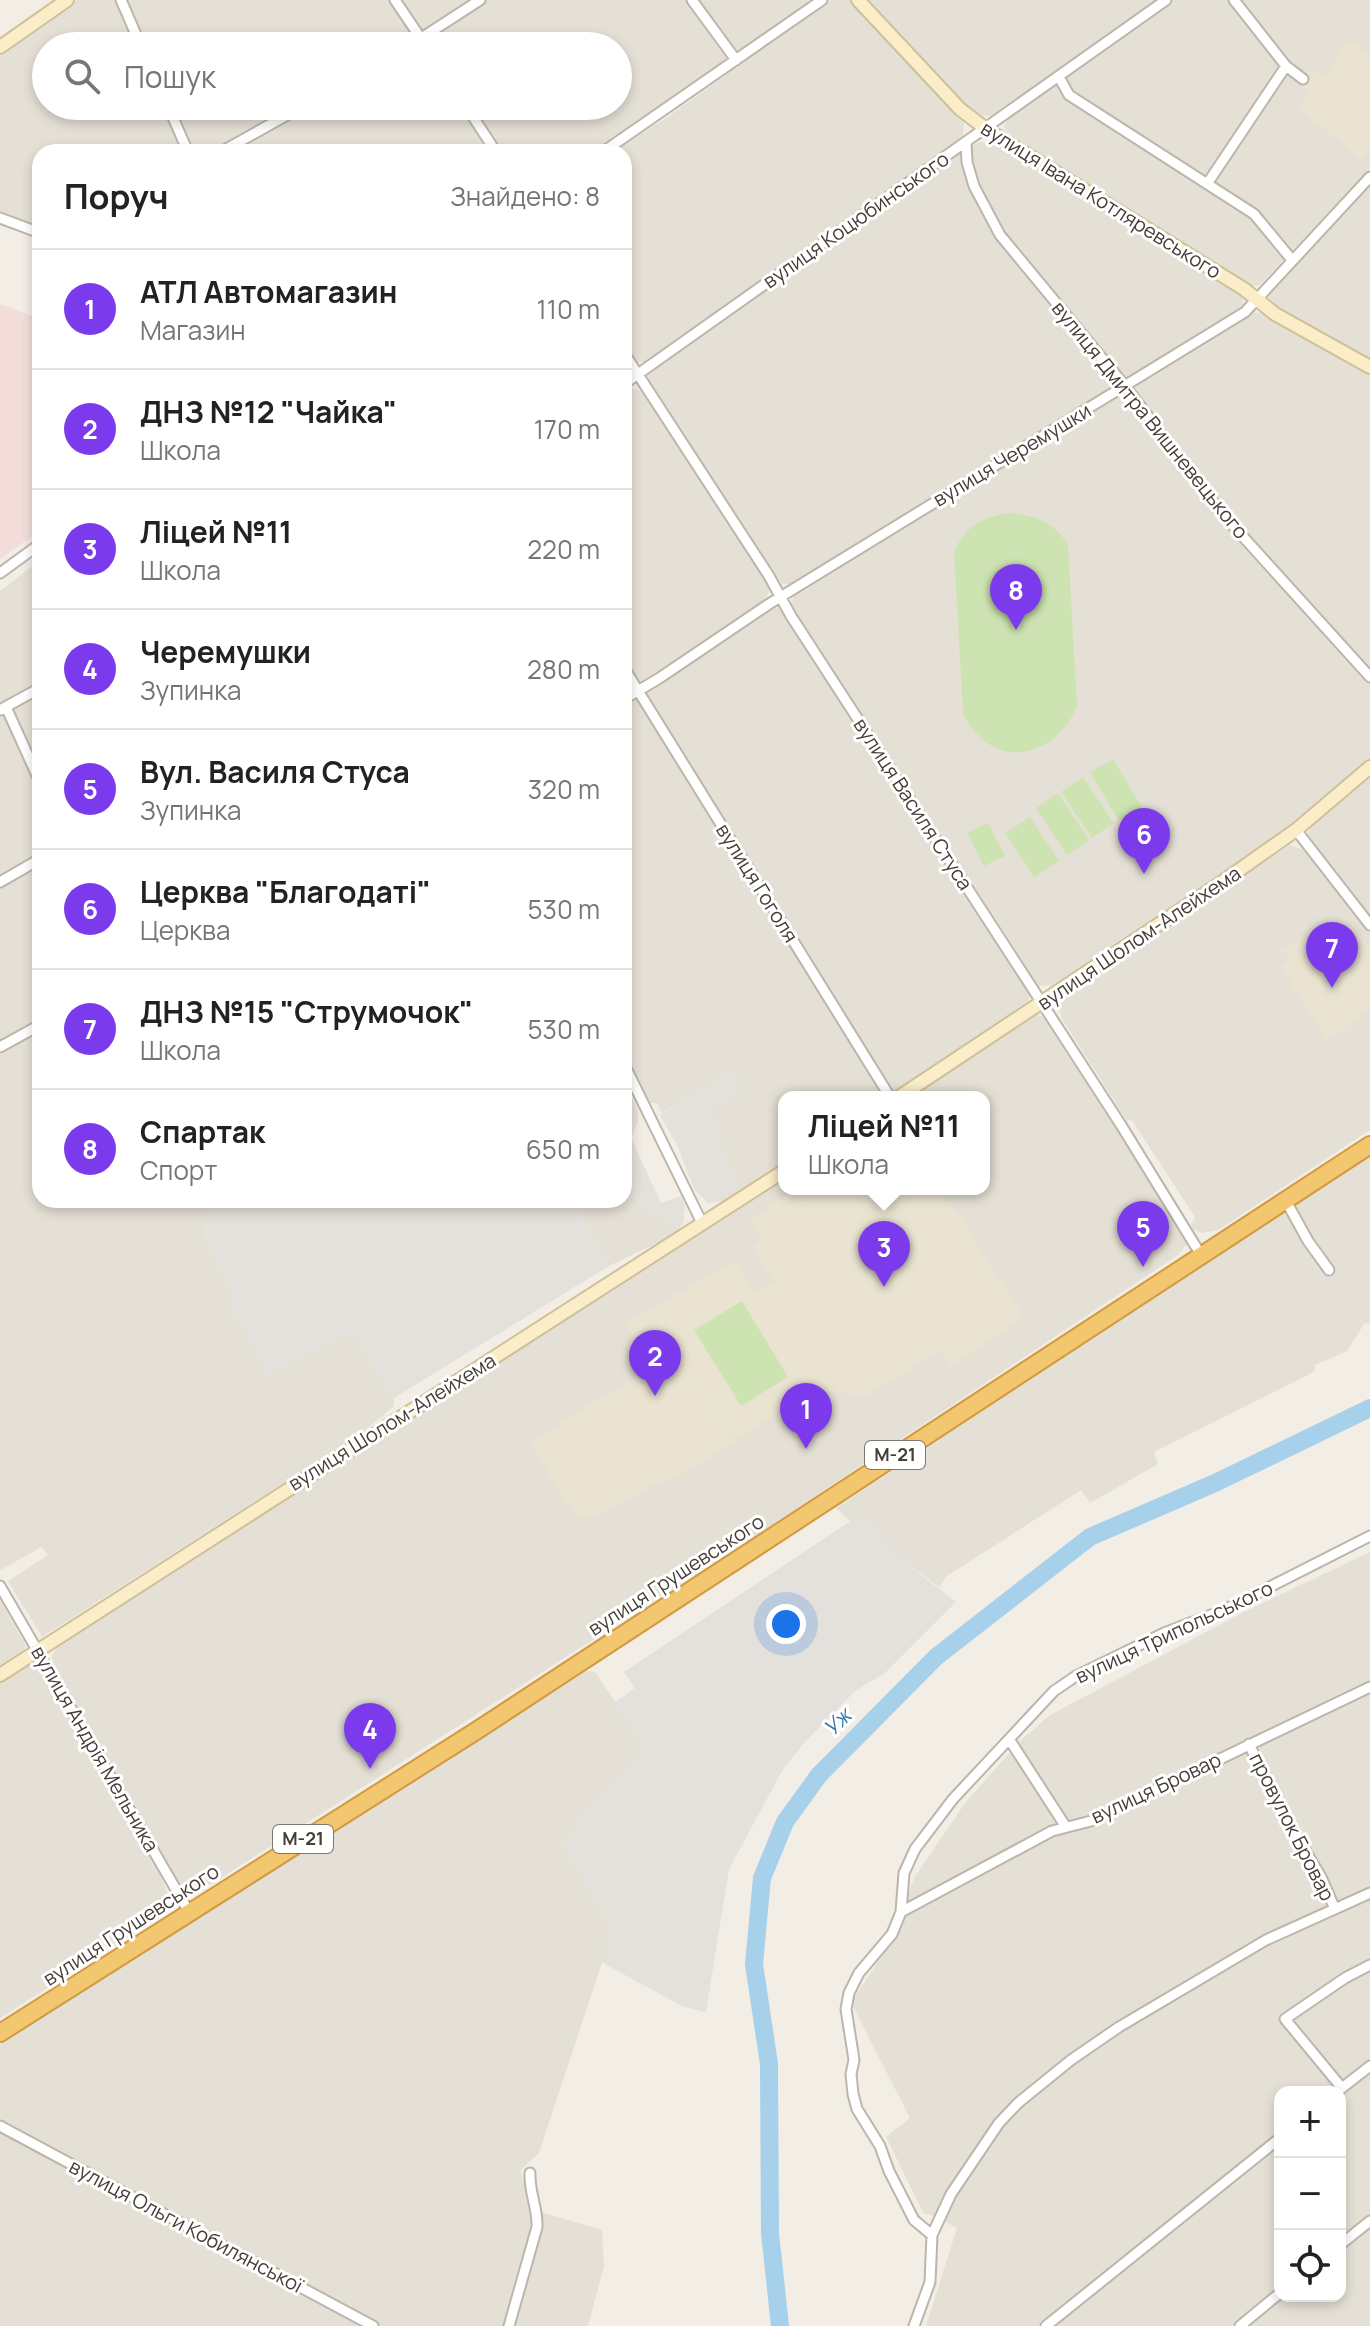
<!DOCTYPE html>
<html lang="uk">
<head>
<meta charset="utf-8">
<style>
	body { margin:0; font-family:Manrope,sans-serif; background:#f2f2f2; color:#222 }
	.controls { position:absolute; right:24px; bottom:24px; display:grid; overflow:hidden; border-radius:16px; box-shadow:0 4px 12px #0003 }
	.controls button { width:72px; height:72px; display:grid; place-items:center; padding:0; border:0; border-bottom:2px solid #e0e0e0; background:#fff; color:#222; font:40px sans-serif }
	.you { position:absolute; left:786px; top:1624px; width:28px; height:28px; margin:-20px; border:6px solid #fff; border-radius:50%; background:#1a73e8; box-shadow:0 0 0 12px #1a73e833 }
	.badge { display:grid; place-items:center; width:52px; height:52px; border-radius:50%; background:#7c3aed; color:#fff; font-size:26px; font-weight:700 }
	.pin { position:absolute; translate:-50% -66px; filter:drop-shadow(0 2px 4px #0008) }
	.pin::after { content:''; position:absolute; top:42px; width:28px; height:24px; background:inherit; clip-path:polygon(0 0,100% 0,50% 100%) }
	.popup { position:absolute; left:778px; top:1091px; width:212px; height:104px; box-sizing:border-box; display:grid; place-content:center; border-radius:16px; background:#fff; filter:drop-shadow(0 2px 6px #0005); font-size:26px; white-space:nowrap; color:#767676 }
	.popup b { font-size:30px; color:#222 }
	.popup::after { content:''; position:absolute; left:50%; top:100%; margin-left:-16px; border:16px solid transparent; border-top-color:#fff }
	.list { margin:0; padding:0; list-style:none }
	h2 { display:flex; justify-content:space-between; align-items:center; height:104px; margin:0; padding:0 32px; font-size:34px }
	h2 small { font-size:26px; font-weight:400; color:#767676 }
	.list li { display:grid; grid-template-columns:52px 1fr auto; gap:24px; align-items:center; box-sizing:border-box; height:120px; padding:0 32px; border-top:2px solid #e0e0e0 }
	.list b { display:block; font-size:30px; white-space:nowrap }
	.list p { margin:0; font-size:26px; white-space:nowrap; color:#767676 }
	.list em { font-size:26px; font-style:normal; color:#767676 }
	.icon { flex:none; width:44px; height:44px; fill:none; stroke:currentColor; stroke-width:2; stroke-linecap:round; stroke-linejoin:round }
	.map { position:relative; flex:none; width:1370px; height:2326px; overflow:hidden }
	.search { position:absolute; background:#fff; box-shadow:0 4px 12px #0003; left:32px; top:32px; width:600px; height:88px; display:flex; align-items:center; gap:20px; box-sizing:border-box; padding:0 28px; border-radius:44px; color:#767676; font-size:30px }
	.panel { position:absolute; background:#fff; box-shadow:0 4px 12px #0003; left:32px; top:144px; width:600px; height:1064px; border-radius:24px }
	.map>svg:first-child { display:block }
	.residential { fill:#e5e0d5; fill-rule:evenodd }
	.industrial { fill:#e4e0db }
	.education { fill:#eae3d1 }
	.medical { fill:#f2ddda }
	.green { fill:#cee3b2 }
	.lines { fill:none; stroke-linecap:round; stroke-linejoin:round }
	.river { stroke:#a7d0eb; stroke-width:18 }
	.street-casing { stroke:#bcb6aa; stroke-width:13 }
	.secondary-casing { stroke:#cec099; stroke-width:16 }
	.highway-casing { stroke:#d19a41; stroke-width:20 }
	.street { stroke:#fff; stroke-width:9 }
	.secondary { stroke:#faedc8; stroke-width:12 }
	.highway { stroke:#f3c670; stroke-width:16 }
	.labels { text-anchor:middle; stroke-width:6; stroke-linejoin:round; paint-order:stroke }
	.shield { fill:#fff; stroke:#7c7872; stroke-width:2 }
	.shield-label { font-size:18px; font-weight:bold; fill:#443e36 }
	.street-label { font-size:20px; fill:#443e36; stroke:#fff }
	.water-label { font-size:22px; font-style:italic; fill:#377aa8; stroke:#fff }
</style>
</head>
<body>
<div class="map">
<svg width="1370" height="2326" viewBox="0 0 1370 2326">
	<rect width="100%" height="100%" fill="#f2eee6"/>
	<path class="residential" d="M77,0h313l30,46h-374v60h414l30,46h-450v76l-40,-15v-157z
		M402,0h414l-217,152h-97l-30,-46h146v-60h-186z
		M831,0h19l108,116 6,7 -1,14 -5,7 -308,217 -6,2 -10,-2 -10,-15v-194h-12l54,-34z
		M865,0h294l-166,117 -11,-2 -19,-12z
		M1173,0h197v168l-110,117 -9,1 -146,-88 -100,-68 -1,-4 6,-9z
		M981,142l19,3 156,96 86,54 1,9 -4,5 -439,270 -7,5h-11l-39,-52 -56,-89 -39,-63 1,-10 314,-221z
		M1370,185v175l-92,-52 -10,-12z
		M1252,313h8l110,59v389l-69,56 -91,66 -153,102 -18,1 -243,-373 -4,-9 1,-7z
		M629,388l15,3 126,197 -4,12 -142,93v-303z
		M40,560v120l-40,24v-113z
		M771,608h8l89,133 162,254 -3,10 -140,92h-103v67l-42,27 -17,-28 -11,-56 17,-35 -69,41 -5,-10h-9l-24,-46v-352l38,-23z
		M40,693v325l-40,23v-326z
		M1370,775v141l-60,-77 -2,-6 5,-10z
		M1289,845l18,6 63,82v197l-152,100 -16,3 -9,-4 -2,-4 4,-8 -64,-98 -4,2 -65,-102 -4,-12 1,-5z
		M1036,1015l6,1 141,215 4,13 -9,11 -417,277 -548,351 -10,6 -10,1 -9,-2 -6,-5 -125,-220 -1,-7 5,-10 727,-468v11h200v-92h-74z
		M40,1031v169h167l-2,42 11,16 20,40 -7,5 39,71 84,-45 42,69v8l-32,27 -320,204 -34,-56 40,-26 -6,-8 -42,23v-516z
		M1370,1156v167l-6,1 -17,27 -32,14v5l-5,4 -156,78 4,12 -68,39 -9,-13 -134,86 -8,11 -41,-30 -37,-42 -10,7 -15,-14z
		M627,1191l50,40 -12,8 -56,27 -31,-55 27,-11h19v-8z
		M1370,1552v774h-444l31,-98 -26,-13 -7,-1 -38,-77 24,-19 -59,-115 44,-67 19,-58 51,-75 55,-62 30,-26 194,-103zM1280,2092h60v204h-60z
		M0,1600l26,46 -3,7 -23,15z
		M34,1664l6,3 121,210 7,18 -1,8 -7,14 -160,101v-336l26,-16z
		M587,1671l8,1 52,77 -85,92 51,89 -74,223 -19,18 14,39 68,20 2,36 -16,60h-588v-282z"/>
	<path class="industrial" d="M730,1072l13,18 -28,18 10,55 17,28 -16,10 -18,2 -14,-14 -16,-42 -18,-32z
		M624,1080l14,31v11l-7,16 30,65 20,-7 4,10 -2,18 -6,7 -50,-40 -3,1z
		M207,1200h398l-27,11 31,55 -215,132 -42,-69 -84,46 -40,-72 8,-5 -20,-40 -11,-16z
		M861,1514l37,43 58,45 -71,71 -30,18 -52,53 -21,27 -53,98 -23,143 -22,-5 -83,-45 12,-32 -51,-89 85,-92 -33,-46 21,-15 -11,-16z"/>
	<path class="education" d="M1347,40l23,13v95l-9,11 -62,-51 10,-16 -9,-8 10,-15 14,9z
		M1353,926l17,21v63l-43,30 -47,-75 11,-6 -9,-8 22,-14 11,14z
		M797,1189h145l82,129 -72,48 -12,-17 -73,47 -57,-7 -75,53 -42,-67 40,67 -59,37h-8l-77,41 -5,-6 -8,4 -46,-75 148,-94 -29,17 -23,-44 108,-60 20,32 21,-14 -23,-33 11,-8 -13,-19z"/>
	<path class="medical" d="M0,304l40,15v212l-40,28z"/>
	<path class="green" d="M1009,513c27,2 44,9 59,31l9,163c-24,54 -87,64 -114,6l-9,-161c12,-26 27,-35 55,-39z
		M1113,759l29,48 -23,14 -29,-49z
		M1083,777l31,46 -22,15 -31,-46z
		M1058,793l31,47 -22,15 -31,-47z
		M1030,817l29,44 -25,16 -29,-44z
		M988,823l17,33 -21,10 -17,-33z
		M742,1301l46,76 -47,29 -47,-76z"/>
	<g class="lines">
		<path class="river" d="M780,2326l-10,-93 -1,-169 -15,-100 8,-86 23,-56 34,-47 117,-118 154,-120 125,-54 155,-75"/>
		<g class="street-casing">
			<path id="street" d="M121,0l20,46
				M395,0l31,46
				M692,0l44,60
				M1234,0l52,66 17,13
				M409,46l71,-46
				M1059,77l10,18 185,119 38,46
				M168,106l20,46
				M466,106l30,46
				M966,142l1,20 7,24 26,49 125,151 93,123 152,168
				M221,152l82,-46
				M603,152l219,-152
				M1207,184l79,-118
				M0,218l40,15
				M624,353l145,223 22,40 330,509 80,130
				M624,384l542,-384
				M0,573l40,-29
				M624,668l266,429
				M624,699l34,-20 111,-75 476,-292 125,-135
				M6,707l34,75
				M0,710l40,-22
				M1296,830l74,95
				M0,882l40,-23
				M0,1047l40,-22
				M624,1064l78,159
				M1286,1201l22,40 21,29
				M0,1586l189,326
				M1009,1739l57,88
				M1249,1744l28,59 44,74 14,32
				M901,1912l151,-81 39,-10 279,-134
				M1342,2088l-57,-69 60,-41 25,-13
				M1338,2091l32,-25
				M0,2126l373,200
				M932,2235l-18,-15 -25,-49 -9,-25 -23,-37 -4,-15 -2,-20 3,-14 -8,-51 3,-16 10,-20 33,-39 9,-22 3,-39 11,-24 38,-50 101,-108 22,-15 88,-43 60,-23 146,-74
				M1340,2245l30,-24
				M509,2326l28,-99c1,-18 -8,-35 -7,-54
				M914,2326l16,-44 2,-47 19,-41 48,-71 19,-20 53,-43 48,-33 147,-87 104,-47
				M1046,2326l234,-188
				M1240,2326l40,-33"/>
		</g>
		<g class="secondary-casing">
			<path id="secondary" d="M858,0l102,109 26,20 258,160 31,25 95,53
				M0,47l67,-47
				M899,1097l316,-210 81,-57 74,-63
				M0,1675l784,-504"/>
		</g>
		<g class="highway-casing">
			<path id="highway" d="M0,2033l476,-302 894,-586"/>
		</g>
		<use href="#street" class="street"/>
		<use href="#secondary" class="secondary"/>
		<use href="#highway" class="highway"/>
	</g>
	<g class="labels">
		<g class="shield">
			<rect x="865" y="1441" width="60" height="28" rx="6"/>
			<rect x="273" y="1825" width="60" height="28" rx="6"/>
		</g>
		<g class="shield-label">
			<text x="895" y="1461">М-21</text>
			<text x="303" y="1845">М-21</text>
		</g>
		<g class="street-label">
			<text transform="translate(1101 200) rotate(32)" y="7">вулиця Івана Котляревського</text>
			<text transform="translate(856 220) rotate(-35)" y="7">вулиця Коцюбинського</text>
			<text transform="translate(1150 420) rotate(51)" y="7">вулиця Дмитра Вишневецького</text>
			<text transform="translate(1012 455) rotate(-31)" y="7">вулиця Черемушки</text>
			<text transform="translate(913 804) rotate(57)" y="7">вулиця Василя Стуса</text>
			<text transform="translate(757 883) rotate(58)" y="7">вулиця Гоголя</text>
			<text transform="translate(1139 938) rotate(-34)" y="7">вулиця Шолом-Алейхема</text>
			<text transform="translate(392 1422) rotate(-32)" y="7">вулиця Шолом-Алейхема</text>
			<text transform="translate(676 1575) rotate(-33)" y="7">вулиця Грушевського</text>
			<text transform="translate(1174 1632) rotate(-25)" y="7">вулиця Трипольського</text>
			<text transform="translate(95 1749) rotate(60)" y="7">вулиця Андрія Мельника</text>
			<text transform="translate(1156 1788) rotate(-25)" y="7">вулиця Бровар</text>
			<text transform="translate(1292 1827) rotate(63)" y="7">провулок Бровар</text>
			<text transform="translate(131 1925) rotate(-33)" y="7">вулиця Грушевського</text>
			<text transform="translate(186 2226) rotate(28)" y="7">вулиця Ольги Кобилянської</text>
		</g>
		<g class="water-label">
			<text transform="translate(837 1722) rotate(-45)" y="8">Уж</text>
		</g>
	</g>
</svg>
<div class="controls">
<button>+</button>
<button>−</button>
<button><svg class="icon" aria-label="locate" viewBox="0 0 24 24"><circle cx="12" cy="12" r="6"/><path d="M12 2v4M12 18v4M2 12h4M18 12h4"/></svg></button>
</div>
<div class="you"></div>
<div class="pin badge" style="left:806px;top:1449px">1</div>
<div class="pin badge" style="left:655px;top:1396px">2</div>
<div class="pin badge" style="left:884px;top:1287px">3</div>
<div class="popup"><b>Ліцей №11</b>Школа</div>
<div class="pin badge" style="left:370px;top:1769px">4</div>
<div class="pin badge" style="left:1143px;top:1267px">5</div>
<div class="pin badge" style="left:1144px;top:874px">6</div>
<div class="pin badge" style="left:1332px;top:988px">7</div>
<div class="pin badge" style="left:1016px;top:630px">8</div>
<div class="search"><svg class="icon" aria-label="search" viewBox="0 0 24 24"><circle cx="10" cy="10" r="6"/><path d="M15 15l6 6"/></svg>Пошук</div>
<section class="panel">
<h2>Поруч<small>Знайдено: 8</small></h2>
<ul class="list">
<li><span class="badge">1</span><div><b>АТЛ Автомагазин</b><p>Магазин</p></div><em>110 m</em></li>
<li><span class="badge">2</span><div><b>ДНЗ №12 &quot;Чайка&quot;</b><p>Школа</p></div><em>170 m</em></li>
<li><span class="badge">3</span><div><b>Ліцей №11</b><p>Школа</p></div><em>220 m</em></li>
<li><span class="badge">4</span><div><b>Черемушки</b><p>Зупинка</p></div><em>280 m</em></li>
<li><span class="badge">5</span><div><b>Вул. Василя Стуса</b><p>Зупинка</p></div><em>320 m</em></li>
<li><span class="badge">6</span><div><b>Церква &quot;Благодаті&quot;</b><p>Церква</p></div><em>530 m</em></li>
<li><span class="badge">7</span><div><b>ДНЗ №15 &quot;Струмочок&quot;</b><p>Школа</p></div><em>530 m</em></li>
<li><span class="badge">8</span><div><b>Спартак</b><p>Спорт</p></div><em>650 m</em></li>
</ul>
</section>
</div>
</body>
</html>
